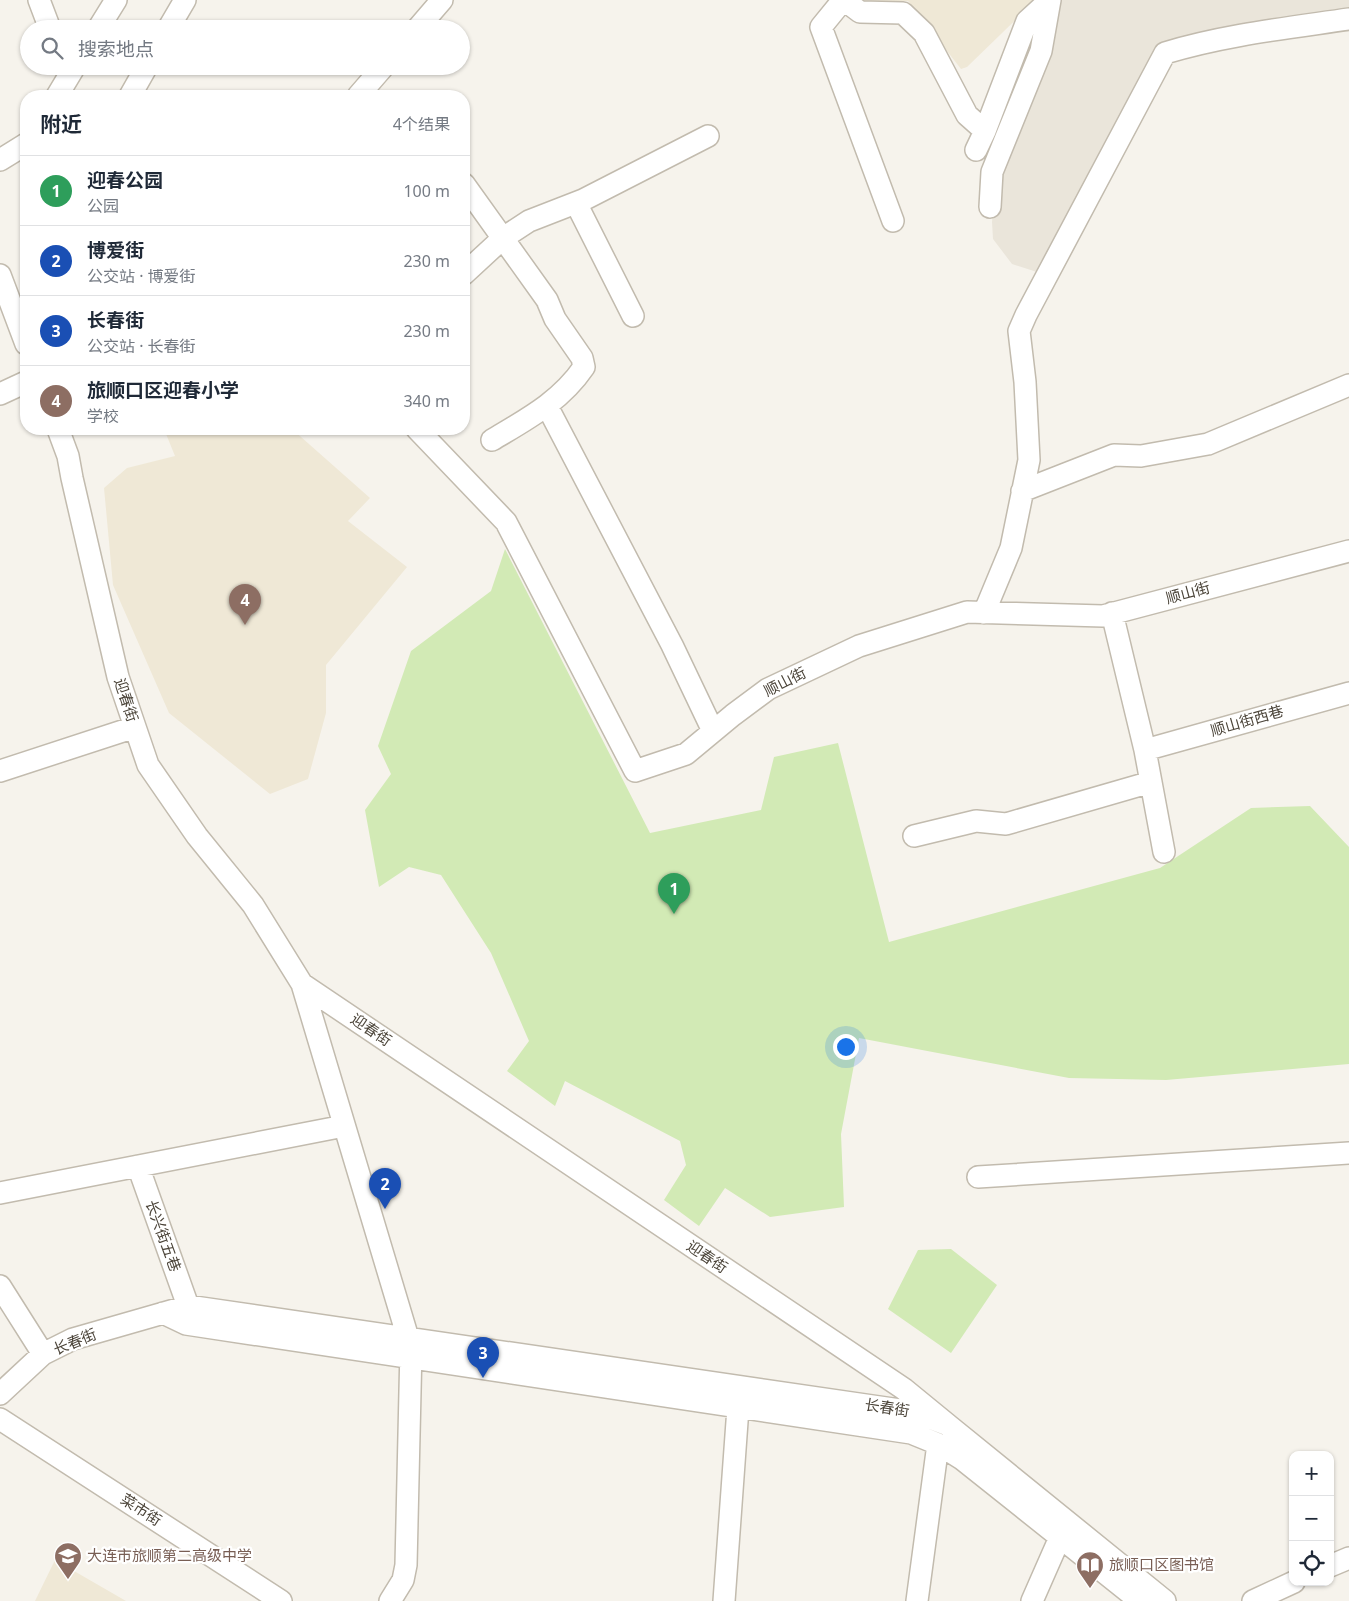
<!DOCTYPE html>
<html lang="zh">
<head>
<meta charset="utf-8">
<style>
	body { margin:0; font-family:"Noto Sans","Noto Sans SC",sans-serif; background:#f2f2f3; color:#1f2937 }
	.controls { position:absolute; right:15px; bottom:15px; display:grid; overflow:hidden; border-radius:10px; box-shadow:0 1px 4px #0004 }
	.controls button { width:45px; height:45px; display:grid; place-items:center; padding:0; border:0; border-bottom:1px solid #e0e1e3; background:#fff; color:#1f2937; font:25px sans-serif }
	.you { position:absolute; left:845px; top:1046px; width:18px; height:18px; margin:-12px; border:4px solid #fff; border-radius:50%; background:#1a73e8; box-shadow:0 0 0 8px #1a73e833 }
	.badge { display:grid; place-items:center; width:32px; height:32px; border-radius:50%; background:#2563eb; color:#fff; font-size:16px; font-weight:700 }
	.pin { position:absolute; translate:-50% -41px; filter:drop-shadow(0 1px 2px #0008) }
	.pin::after { content:''; position:absolute; top:26px; width:18px; height:15px; background:inherit; clip-path:polygon(0 0,100% 0,50% 100%) }
	.list { margin:0; padding:0; list-style:none }
	h2 { display:flex; justify-content:space-between; align-items:center; height:65px; margin:0; padding:0 20px; font-size:21px }
	h2 small { font-size:16px; font-weight:400; color:#747a83 }
	.list li { display:grid; grid-template-columns:32px 1fr auto; gap:15px; align-items:center; box-sizing:border-box; height:70px; padding:0 20px; border-top:1px solid #e0e1e3 }
	.list b { display:block; font-size:19px; white-space:nowrap }
	.list p { margin:0; font-size:16px; white-space:nowrap; color:#747a83 }
	.list em { font-size:16px; font-style:normal; color:#747a83 }
	.icon { flex:none; width:28px; height:28px; fill:none; stroke:currentColor; stroke-width:2; stroke-linecap:round; stroke-linejoin:round }
	.map { position:relative; flex:none; width:1349px; height:1601px; overflow:hidden }
	.search { position:absolute; background:#fff; box-shadow:0 1px 4px #0004; left:20px; top:20px; width:450px; height:55px; display:flex; align-items:center; gap:12px; box-sizing:border-box; padding:0 18px; border-radius:28px; color:#747a83; font-size:19px }
	.panel { position:absolute; background:#fff; box-shadow:0 1px 4px #0004; left:20px; top:90px; width:450px; height:345px; border-radius:20px }
	.map>svg:first-child { display:block }
	.residential { fill:#eae5da }
	.education { fill:#efe8d6 }
	.green { fill:#d2eab5 }
	.lines { fill:none; stroke-linecap:round; stroke-linejoin:round }
	.minor-casing { stroke:#c2bbae; stroke-width:24 }
	.minor { stroke:#fff; stroke-width:21 }
	.labels { text-anchor:middle; stroke-width:4.5; stroke-linejoin:round; paint-order:stroke }
	.street-label { font-size:15px; fill:#4b4439; stroke:#fff }
	.education-label { font-size:15px; fill:#785e54; stroke:#fff; text-anchor:start }
</style>
</head>
<body>
<div class="map">
<svg width="1349" height="1601" viewBox="0 0 1349 1601">
	<rect width="100%" height="100%" fill="#f6f3ec"/>
	<path class="residential" d="M1059,0h290v12l-192,35 -117,226 -28,-9 -19,-25 -1,-17 6,-60z"/>
	<path class="education" d="M851,0h185l-69,67 -6,2 -53,-68 -49,6z
		M164,429h128l78,69 -22,23 59,46 -81,98v48l-18,66 -38,15 -101,-81 -56,-128 -9,-97 23,-20 48,-12z
		M55,1560l71,41h-91z"/>
	<path class="green" d="M505,549l145,284 111,-23 13,-53 64,-14 51,199 271,-74 91,-60 59,-2 39,41v217l-183,16 -97,-2 -210,-40 -18,96 3,73 -74,10 -45,-29 -26,38 -35,-26 22,-35 -6,-24 -115,-60 -10,25 -48,-35 22,-30 -38,-88 -50,-78 -32,-8 -30,20 -14,-77 26,-36 -13,-28 33,-95 80,-60z
		M951,1249l46,36 -46,68 -63,-44 30,-59z"/>
	<g class="lines">
		<g class="minor-casing">
			<path id="minor" d="M39,0l11,29
				M843,0l-22,27 72,194
				M844,0l16,12 43,1 21,20 43,82 18,16
				M98,29l18,-29
				M168,29l17,-29
				M417,29l25,-29
				M57,96l18,-30
				M130,96l17,-30
				M358,96l26,-30
				M976,150l9,-19 42,-110 23,-21
				M0,160l26,-16
				M464,184l83,116 8,19 27,39 2,9c-24,35 -57,52 -92,73
				M576,203l57,113
				M990,207l2,-35 49,-121 9,-51
				M464,274l39,-36 26,-17 54,-21 125,-64
				M0,275l26,69
				M0,394l26,-12
				M547,406l125,239 41,86
				M58,429l10,27 4,22 46,199 30,88 49,71 56,69 49,79 602,405 44,36
				M417,429l89,93 129,249 51,-17 47,-39 35,-26 91,-43 108,-34 136,4 246,-65
				M1022,491l92,-36 27,1 67,-12 141,-59
				M984,613l27,-65 18,-88 -4,-78 -6,-51 7,-16 139,-262c59,-18 123,-25 184,-34
				M1112,613l33,137 19,102
				M1145,750l204,-57
				M0,771l135,-44
				M914,836l62,-15 30,3 145,-42
				M302,984l109,364 -5,217 -3,15 -13,21
				M138,1166l50,140
				M978,1177l371,-24
				M0,1193l344,-67
				M0,1286l43,68
				M163,1313l23,11 725,109 27,11 24,15 178,142
				M0,1394l43,-40 30,-15 115,-33 726,106 34,13 217,176
				M0,1419l281,182
				M1330,1566l19,-8
				M724,1601l15,-207
				M917,1601l21,-157
				M1032,1601l33,-75
				M1253,1601l41,-19"/>
		</g>
		<use href="#minor" class="minor"/>
	</g>
	<defs>
		<g id="school-pin" transform="scale(1.4375)"><path d="M0 17L-7.5 6A9.5 9.5 0 1 1 7.5 6Z" fill="#8d6e63" stroke="#fff"/><path d="M0-5L7-2L0 1L-7-2ZM-4 1L0 2.5L4 1V4Q0 6-4 4Z" fill="#fff"/></g>
		<g id="library-pin" transform="scale(1.4375)"><path d="M0 17L-7.5 6A9.5 9.5 0 1 1 7.5 6Z" fill="#8d6e63" stroke="#fff"/><path d="M-6-4Q-3-5.5-.7-3.5V5Q-3 3-6 4ZM6-4Q3-5.5 .7-3.5V5Q3 3 6 4Z" fill="#fff"/></g>
	</defs>
	<g fill-rule="evenodd">
		<use href="#school-pin" x="68" y="1556"/>
		<use href="#library-pin" x="1090" y="1565"/>
	</g>
	<g class="labels">
		<g class="street-label">
			<text transform="translate(1188 593) rotate(-15)" y="5">顺山街</text>
			<text transform="translate(785 682) rotate(-27)" y="5">顺山街</text>
			<text transform="translate(126 700) rotate(72)" y="5">迎春街</text>
			<text transform="translate(1247 721) rotate(-16)" y="5">顺山街西巷</text>
			<text transform="translate(371 1030) rotate(34)" y="5">迎春街</text>
			<text transform="translate(163 1236) rotate(70)" y="5">长兴街五巷</text>
			<text transform="translate(707 1257) rotate(34)" y="5">迎春街</text>
			<text transform="translate(75 1342) rotate(-22)" y="5">长春街</text>
			<text transform="translate(887 1408) rotate(9)" y="5">长春街</text>
			<text transform="translate(141 1510) rotate(33)" y="5">菜市街</text>
		</g>
		<g class="education-label">
			<text x="87" y="1561">大连市旅顺第二高级中学</text>
			<text x="1109" y="1570">旅顺口区图书馆</text>
		</g>
	</g>
</svg>
<div class="controls">
<button>+</button>
<button>−</button>
<button><svg class="icon" aria-label="locate" viewBox="0 0 24 24"><circle cx="12" cy="12" r="6"/><path d="M12 2v4M12 18v4M2 12h4M18 12h4"/></svg></button>
</div>
<div class="you"></div>
<div class="pin badge" style="left:674px;top:914px;background:#2e9e5b">1</div>
<div class="pin badge" style="left:385px;top:1209px;background:#1a4fb4">2</div>
<div class="pin badge" style="left:483px;top:1378px;background:#1a4fb4">3</div>
<div class="pin badge" style="left:245px;top:625px;background:#8d6e63">4</div>
<div class="search"><svg class="icon" aria-label="search" viewBox="0 0 24 24"><circle cx="10" cy="10" r="6"/><path d="M15 15l6 6"/></svg>搜索地点</div>
<section class="panel">
<h2>附近<small>4个结果</small></h2>
<ul class="list">
<li><span class="badge" style="background:#2e9e5b">1</span><div><b>迎春公园</b><p>公园</p></div><em>100 m</em></li>
<li><span class="badge" style="background:#1a4fb4">2</span><div><b>博爱街</b><p>公交站 · 博爱街</p></div><em>230 m</em></li>
<li><span class="badge" style="background:#1a4fb4">3</span><div><b>长春街</b><p>公交站 · 长春街</p></div><em>230 m</em></li>
<li><span class="badge" style="background:#8d6e63">4</span><div><b>旅顺口区迎春小学</b><p>学校</p></div><em>340 m</em></li>
</ul>
</section>
</div>
</body>
</html>
